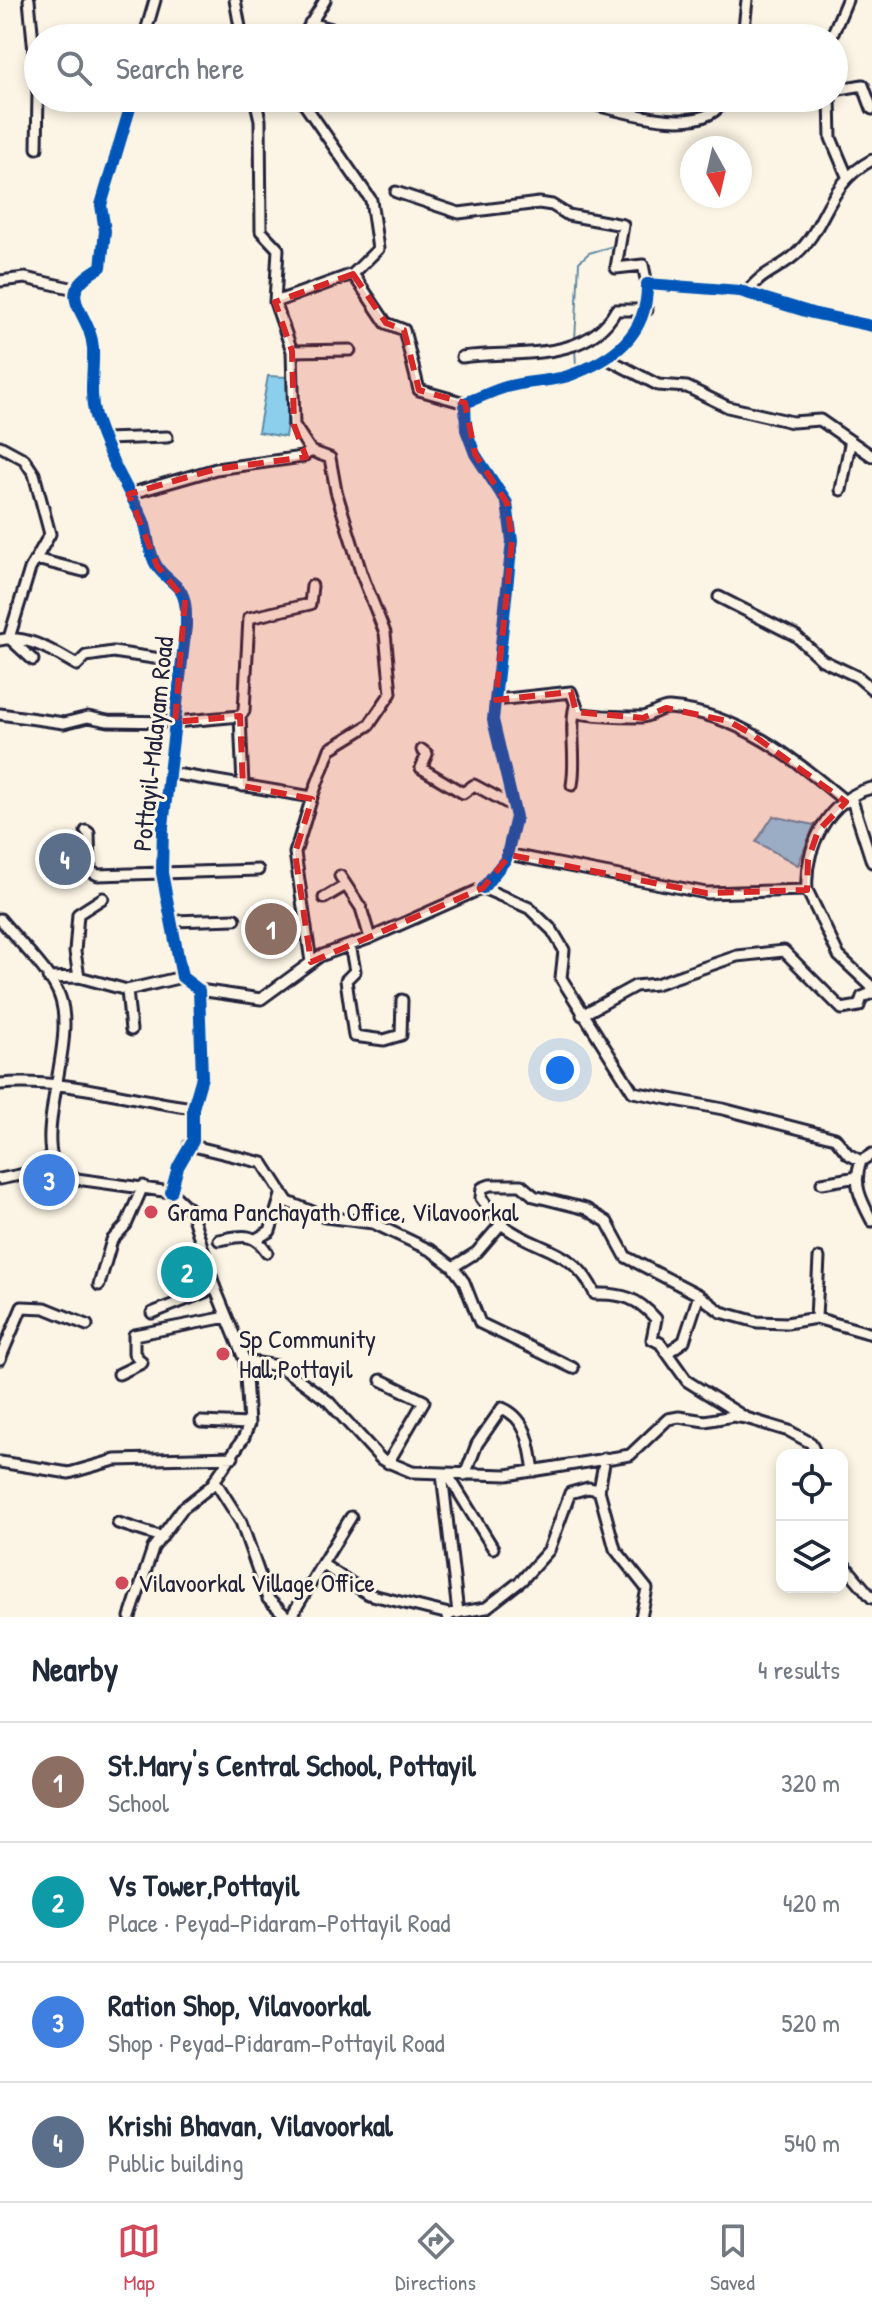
<!DOCTYPE html>
<html lang="en">
<head>
<meta charset="utf-8">
<style>
	body { margin:0; font-family:"Patrick Hand",sans-serif; background:#f2f2f3; color:#1f2937 }
	.controls { position:absolute; right:24px; bottom:24px; display:grid; overflow:hidden; border-radius:16px; box-shadow:0 4px 12px #0003 }
	.controls button { width:72px; height:72px; display:grid; place-items:center; padding:0; border:0; border-bottom:2px solid #e0e1e3; background:#fff; color:#1f2937; font:40px sans-serif }
	.compass { position:absolute; left:680px; top:136px; width:72px; height:72px; border-radius:50%; background:#fff; box-shadow:0 4px 12px #0003; rotate:172deg }
	.you { position:absolute; left:560px; top:1070px; width:28px; height:28px; margin:-20px; border:6px solid #fff; border-radius:50%; background:#1a73e8; box-shadow:0 0 0 12px #1a73e833 }
	.badge { display:grid; place-items:center; width:52px; height:52px; border-radius:50%; background:#d1495b; color:#fff; font-size:26px; font-weight:700 }
	.pin { position:absolute; translate:-50% -50%; border:4px solid #fff; box-shadow:0 2px 8px #0006 }
	.list { margin:0; padding:0; list-style:none }
	h2 { display:flex; justify-content:space-between; align-items:center; height:104px; margin:0; padding:0 32px; font-size:34px }
	h2 small { font-size:26px; font-weight:400; color:#747a83 }
	.list li { display:grid; grid-template-columns:52px 1fr auto; gap:24px; align-items:center; box-sizing:border-box; height:120px; padding:0 32px; border-top:2px solid #e0e1e3 }
	.list b { display:block; font-size:30px; white-space:nowrap }
	.list p { margin:0; font-size:26px; white-space:nowrap; color:#747a83 }
	.list em { font-size:26px; font-style:normal; color:#747a83 }
	.icon { flex:none; width:44px; height:44px; fill:none; stroke:currentColor; stroke-width:2; stroke-linecap:round; stroke-linejoin:round }
	.map { position:relative; flex:none; width:872px; height:1617px; overflow:hidden }
	.search { position:absolute; background:#fff; box-shadow:0 4px 12px #0003; left:24px; right:24px; top:24px; height:88px; display:flex; align-items:center; gap:20px; box-sizing:border-box; padding:0 28px; border-radius:44px; color:#747a83; font-size:30px }
	.sheet { height:584px; background:#fff }
	nav { display:flex; justify-content:space-around; align-items:center; box-sizing:border-box; height:112px; border-top:2px solid #e0e1e3; background:#fff; font-size:22px; color:#747a83 }
	nav a { display:grid; justify-items:center; gap:4px }
	nav .on { color:#d1495b }
	.map>svg:first-child { display:block }
	.water { fill:#8bcfed; stroke:#618aa6; stroke-width:2 }
	.lines { fill:none; stroke-linecap:round; stroke-linejoin:round }
	.stream { stroke:#618aa6; stroke-width:2 }
	.minor-casing { stroke:#22223b; stroke-width:15 }
	.minor { stroke:#fcf5e5; stroke-width:9 }
	.cycleway-casing { stroke:#fcf5e5; stroke-width:17 }
	.cycleway { stroke:#0057b8; stroke-width:12 }
	.marked { fill:#d62828; fill-opacity:0.2; stroke:#d62828; stroke-width:6; stroke-dasharray:16 10; stroke-linejoin:round }
	.poi-dot { fill:#d1495b; stroke:#fcf5e5; stroke-width:3 }
	.labels { text-anchor:middle; stroke-width:6; stroke-linejoin:round; paint-order:stroke }
	.street-label { font-size:26px; fill:#22223b; stroke:#fcf5e5 }
	.poi-label { font-size:26px; fill:#22223b; stroke:#fcf5e5; text-anchor:start }
</style>
</head>
<body>
<div class="map">
<svg width="872" height="1617" viewBox="0 0 872 1617">
	<rect width="100%" height="100%" fill="#fcf5e5"/>
	<filter id="ink" filterUnits="userSpaceOnUse"><feTurbulence type="fractalNoise" baseFrequency=".0125" numOctaves="2"/><feDisplacementMap in="SourceGraphic" scale="16" xChannelSelector="R" yChannelSelector="G"/><feConvolveMatrix kernelMatrix="1 2 1 2 8 2 1 2 1" color-interpolation-filters="sRGB"/></filter>
	<g filter="url(#ink)">
		<path class="water" d="M268,376l19,1 3,24 -5,36 -27,-5z
			M773,816l41,9 -16,40 -42,-23z"/>
		<g class="lines">
			<path class="stream" d="M575,341l4,-79 10,-9 28,-8
				M566,372l10,-6 -1,-19"/>
			<g class="minor-casing">
				<path id="minor" d="M29,0l9,94 -1,54
					M235,0l7,38
					M310,23l54,15
					M144,38l11,-38
					M302,38l23,-38
					M743,38l4,-38
					M831,38l16,-38
					M834,90l29,-5 9,24
					M133,98l-32,107 4,26 -4,36c-51,29 -11,41 -8,81 1,23 -4,45 2,68 10,35 30,68 47,101 6,11 5,24 9,35 5,21 18,25 29,38 7,10 6,25 6,36l-23,200 -1,47 20,104 17,13 3,87 -9,31v33l-15,26 -7,25
					M255,98l5,22 1,111 17,18 -3,53 17,49 58,-1
					M570,98c35,8 137,45 154,0
					M830,98l1,40 16,38
					M396,192l63,21 80,-10 13,2 16,10 55,10 -7,43 27,-3 4,19
					M353,274l33,49 18,7 15,60 46,13
					M0,281l25,-3 50,11
					M747,293c13,-20 31,-23 48,-38 33,-29 30,-70 77,-95
					M275,302l78,-28 25,-25 -7,-49 -71,-102
					M462,357c52,-7 125,7 154,-47h31
					M606,358l52,27 29,2 41,20 64,15 28,-2 52,36
					M104,439l63,-2
					M0,446l24,13 10,15 16,60 -20,35 -21,69 24,22
					M841,490l9,-46
					M129,494l87,-25 86,-12 9,-6
					M36,559l47,12
					M719,597l77,39 26,24 36,17 14,12
					M0,640c27,-6 54,12 77,25l9,-9 27,-4 68,10
					M496,700l75,-8 8,21c19,4 43,4 62,4 9,0 17,-9 28,-9 69,5 126,51 177,94
					M0,714l64,9 24,-6 20,4 67,1 65,-6
					M422,750l5,4 -6,14 42,25 11,-8 39,21
					M170,773l142,24 18,-48 39,-24 22,-32 -6,-60 -23,-58 -26,-84 -6,-33 -19,-7 -17,-26 -2,-74
					M572,785c5,-27 -3,-56 3,-79
					M243,786l-3,-70 4,-5 5,-93 61,-14 2,-18
					M851,797l21,65
					M86,831l3,2 1,38 8,4 160,-5
					M507,854l199,39 101,-3 32,66 33,31
					M340,876l21,32 9,30
					M483,888l23,-29 10,-42 -23,-97 19,-179 -5,-38 -32,-49 -9,-24 -1,-27c14,-5 27,-12 41,-16 20,-6 42,-5 62,-11 45,-16 80,-41 79,-92l93,7 72,22 60,13
					M807,890c-3,-41 21,-92 65,-102
					M324,898l22,-13
					M0,919c16,20 53,55 60,78 18,49 -32,145 2,180l109,15 20,19 24,77 30,73 4,63 -5,13 -33,49 -29,23 -29,39 -23,69
					M173,921l62,-2
					M350,945l5,26 -9,9 8,56 30,4 17,-5 1,-35
					M311,962l-16,-109 17,-56
					M79,977l-4,-25 3,-38 25,-16
					M48,978l31,-1 48,13 4,40
					M127,990l55,-13
					M199,990l62,9 59,-43 50,-18 113,-50 46,20 23,22 12,20 -3,28 72,114 90,17 112,29 13,16 13,7
					M582,1015l53,-29 21,-2 81,-28 47,-5 58,58 17,-3 3,-9 10,-4
					M0,1084c65,-6 129,16 193,24
					M189,1145l74,18 25,39 37,15 48,6 59,28 21,16 24,-15 24,-28c38,29 72,22 94,70 27,-1 43,4 61,25l-4,20 8,4 27,38 59,37
					M872,1154l-11,7c-9,23 0,39 11,60
					M0,1179l29,-6 33,4
					M822,1183l35,-6
					M501,1224l-20,-26 1,-10 8,-3h31l13,11 52,13 21,13 19,35 73,38 22,17 36,10 30,1 29,-5 56,16
					M258,1238l12,-7 12,-39
					M219,1240c22,-4 34,-9 48,12
					M453,1267l11,15 16,41 93,45
					M99,1285l13,-45 14,-15 17,-39
					M152,1313l63,-25
					M816,1318l3,-60
					M667,1353l17,-12 15,-46
					M0,1359l22,-52 23,1 42,17
					M245,1361l33,5 23,15 27,20 53,58 31,13 95,3 123,-20 38,-36 11,-2 26,4 28,-5 13,2 43,13 22,12 5,12
					M119,1374l23,-11 -8,-10v-18l93,-18
					M381,1380l43,21 -36,62
					M201,1422l48,2
					M0,1462l69,11 46,-13 118,-3
					M442,1474l16,139
					M448,1475l45,73
					M465,1475l12,-31 25,-36c26,11 28,38 32,63
					M215,1481l26,41 27,77 19,18
					M599,1490l16,59 32,40 -6,28
					M118,1523l44,14
					M842,1562l30,36
					M322,1564l29,-47
					M291,1617l31,-53 46,30 81,20
					M448,1617l1,-3 37,-6 36,-28 27,-30 21,-57 18,-5 11,2 6,-32"/>
			</g>
			<use href="#minor" class="minor"/>
			<g class="cycleway-casing">
				<path id="cycleway" d="M133,98l-32,107 4,26 -4,36c-51,29 -11,41 -8,81 1,23 -4,45 2,68 10,35 30,68 47,101 6,11 5,24 9,35 5,21 18,25 29,38 7,10 6,25 6,36l-23,200 -1,47 20,104 17,13 3,87 -9,31v33l-15,26 -7,25
					M483,888l23,-29 10,-42 -23,-97 19,-179 -5,-38 -32,-49 -9,-24 -1,-27c14,-5 27,-12 41,-16 20,-6 42,-5 62,-11 45,-16 80,-41 79,-92l93,7 72,22 60,13"/>
			</g>
			<use href="#cycleway" class="cycleway"/>
		</g>
	</g>
	<path class="marked" d="M353,274l33,49 18,7 15,60 46,13 10,51 32,49 5,38 -16,159 75,-8 5,20 67,6 23,-10 62,13 22,12 96,69 -28,29 -10,29 -1,30 -101,3 -196,-38 -27,33 -172,74 -16,-109 17,-54 -69,-13 -3,-70 -65,6 10,-122 -28,-34 -28,-72 87,-25 90,-12 -12,-32 -2,-74 -17,-49z"/>
	<g class="poi-dot">
		<circle cx="151" cy="1212" r="8"/>
		<circle cx="223" cy="1354" r="8"/>
		<circle cx="122" cy="1583" r="8"/>
	</g>
	<g class="labels">
		<g class="street-label">
			<text transform="translate(153 744) rotate(-84)" y="9">Pottayil-Malayam Road</text>
		</g>
		<g class="poi-label">
			<text x="167" y="1221">Grama Panchayath Office, Vilavoorkal</text>
			<text x="239" y="1348">Sp Community<tspan x="239" dy="30">Hall,Pottayil</tspan></text>
			<text x="138" y="1592">Vilavoorkal Village Office</text>
		</g>
	</g>
</svg>
<div class="controls">
<button><svg class="icon" aria-label="locate" viewBox="0 0 24 24"><circle cx="12" cy="12" r="6"/><path d="M12 2v4M12 18v4M2 12h4M18 12h4"/></svg></button>
<button><svg class="icon" aria-label="layers" viewBox="0 0 24 24"><path d="M12 4l9 5-9 5-9-5zM3 14l9 5 9-5"/></svg></button>
</div>
<svg class="compass" viewBox="-18 -18 36 36"><path d="M0-13l5 13h-10z" fill="#e53935"/><path d="M0 13l5-13h-10z" fill="#747a83"/></svg>
<div class="you"></div>
<div class="pin badge" style="left:271px;top:929px;background:#8d6e63">1</div>
<div class="pin badge" style="left:187px;top:1272px;background:#0f9aa8">2</div>
<div class="pin badge" style="left:49px;top:1180px;background:#3f7fe0">3</div>
<div class="pin badge" style="left:65px;top:859px;background:#5c6f8a">4</div>
<div class="search"><svg class="icon" aria-label="search" viewBox="0 0 24 24"><circle cx="10" cy="10" r="6"/><path d="M15 15l6 6"/></svg>Search here</div>
</div>
<section class="sheet">
<h2>Nearby<small>4 results</small></h2>
<ul class="list">
<li><span class="badge" style="background:#8d6e63">1</span><div><b>St.Mary's Central School, Pottayil</b><p>School</p></div><em>320 m</em></li>
<li><span class="badge" style="background:#0f9aa8">2</span><div><b>Vs Tower,Pottayil</b><p>Place · Peyad-Pidaram-Pottayil Road</p></div><em>420 m</em></li>
<li><span class="badge" style="background:#3f7fe0">3</span><div><b>Ration Shop, Vilavoorkal</b><p>Shop · Peyad-Pidaram-Pottayil Road</p></div><em>520 m</em></li>
<li><span class="badge" style="background:#5c6f8a">4</span><div><b>Krishi Bhavan, Vilavoorkal</b><p>Public building</p></div><em>540 m</em></li>
</ul>
</section>
<nav>
<a class="on"><svg class="icon" aria-label="map" viewBox="0 0 24 24"><path d="M3 6l6-2 6 2 6-2v14l-6 2-6-2-6 2zM9 4v14M15 6v14"/></svg>Map</a>
<a><svg class="icon" aria-label="directions" viewBox="0 0 24 24"><path d="M12 3l9 9-9 9-9-9zM9 14v-3h6M13 9l2 2-2 2"/></svg>Directions</a>
<a><svg class="icon" aria-label="saved" viewBox="0 0 24 24"><path d="M7 4h10v16l-5-4-5 4z"/></svg>Saved</a>
</nav>
</body>
</html>
